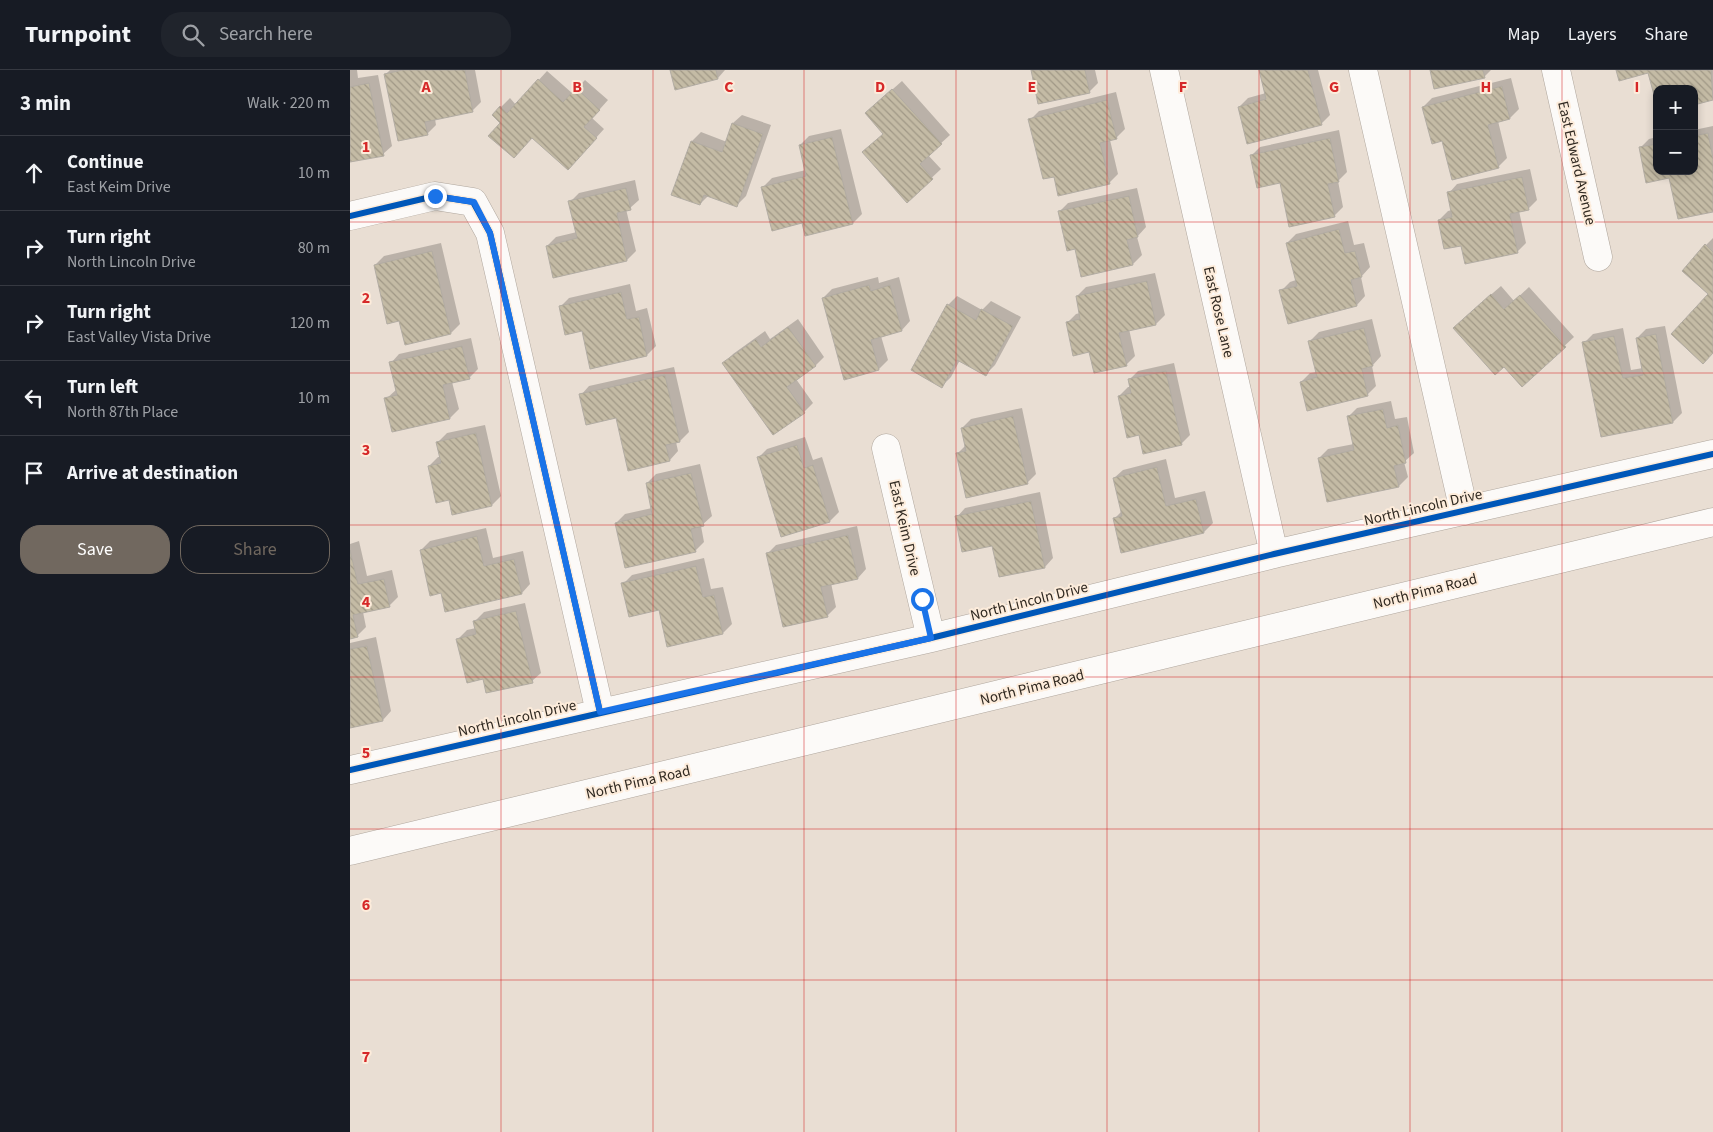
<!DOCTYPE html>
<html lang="en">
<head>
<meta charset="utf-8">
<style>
	body { margin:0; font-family:"Source Sans 3",sans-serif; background:#20242c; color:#f1f3f6 }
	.controls { position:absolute; right:15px; top:15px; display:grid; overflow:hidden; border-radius:10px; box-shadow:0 2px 8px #0003 }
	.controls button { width:45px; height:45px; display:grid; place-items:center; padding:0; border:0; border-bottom:1px solid #363941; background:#171b24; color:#f1f3f6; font:25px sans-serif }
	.stop { position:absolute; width:15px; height:15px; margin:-11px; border:4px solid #1a73e8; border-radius:50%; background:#fff }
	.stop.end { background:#1a73e8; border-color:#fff; box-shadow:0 1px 5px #0008 }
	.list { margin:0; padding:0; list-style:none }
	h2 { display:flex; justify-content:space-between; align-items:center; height:65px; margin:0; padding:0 20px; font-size:21px }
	h2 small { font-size:16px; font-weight:400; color:#9ea1a6 }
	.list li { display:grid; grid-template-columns:32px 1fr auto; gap:15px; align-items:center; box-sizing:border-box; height:75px; padding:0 20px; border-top:1px solid #363941 }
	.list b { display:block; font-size:19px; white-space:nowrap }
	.list p { margin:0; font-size:16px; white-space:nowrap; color:#9ea1a6 }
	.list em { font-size:16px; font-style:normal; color:#9ea1a6 }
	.actions { display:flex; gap:10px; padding:15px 20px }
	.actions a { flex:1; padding:11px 0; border:1px solid #71685f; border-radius:20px; text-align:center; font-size:18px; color:#71685f }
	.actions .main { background:#71685f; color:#fff }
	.icon { flex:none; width:28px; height:28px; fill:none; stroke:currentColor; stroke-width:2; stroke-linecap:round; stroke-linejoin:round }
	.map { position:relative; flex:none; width:1363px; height:1062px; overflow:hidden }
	header { display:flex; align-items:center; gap:30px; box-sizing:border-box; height:70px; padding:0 25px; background:#171b24; border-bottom:1px solid #363941 }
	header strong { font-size:24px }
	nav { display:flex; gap:28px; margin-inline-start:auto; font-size:18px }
	.search { width:350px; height:45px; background:#20242c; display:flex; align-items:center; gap:12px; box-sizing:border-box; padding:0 18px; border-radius:20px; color:#9ea1a6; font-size:19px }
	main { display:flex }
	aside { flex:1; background:#171b24 }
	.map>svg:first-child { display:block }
	.shadow { fill:#0003 }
	.building { fill:url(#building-back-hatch); stroke:#b2aca3 }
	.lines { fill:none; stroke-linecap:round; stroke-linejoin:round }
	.minor-casing { stroke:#afa69d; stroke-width:29 }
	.major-casing { stroke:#afa69d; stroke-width:29 }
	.minor { stroke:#fcfaf8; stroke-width:28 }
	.major { stroke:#fcfaf8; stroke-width:28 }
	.cycleway-casing { stroke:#fdecdb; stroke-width:9 }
	.cycleway { stroke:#0057b8; stroke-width:6 }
	.route { stroke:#1a73e8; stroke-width:6 }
	.grid { fill:none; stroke:#d62828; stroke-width:1; stroke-opacity:0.55 }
	.labels { text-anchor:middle; stroke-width:4; stroke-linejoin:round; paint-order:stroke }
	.street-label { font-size:15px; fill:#302921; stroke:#fdecdb }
	.grid-label { font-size:16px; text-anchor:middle; font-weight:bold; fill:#d62828; stroke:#fdecdb; stroke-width:4; stroke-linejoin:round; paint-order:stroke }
</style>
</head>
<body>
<header>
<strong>Turnpoint</strong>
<div class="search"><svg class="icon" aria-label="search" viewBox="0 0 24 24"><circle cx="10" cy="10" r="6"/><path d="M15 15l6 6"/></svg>Search here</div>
<nav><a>Map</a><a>Layers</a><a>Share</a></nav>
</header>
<main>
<aside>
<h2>3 min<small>Walk · 220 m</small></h2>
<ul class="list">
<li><svg class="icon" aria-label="ahead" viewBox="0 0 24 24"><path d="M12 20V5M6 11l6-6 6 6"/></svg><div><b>Continue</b><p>East Keim Drive</p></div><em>10 m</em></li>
<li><svg class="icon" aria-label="right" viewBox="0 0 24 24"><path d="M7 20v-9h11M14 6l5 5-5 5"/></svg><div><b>Turn right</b><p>North Lincoln Drive</p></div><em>80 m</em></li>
<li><svg class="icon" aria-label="right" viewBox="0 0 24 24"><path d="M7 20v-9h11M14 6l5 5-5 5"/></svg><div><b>Turn right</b><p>East Valley Vista Drive</p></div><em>120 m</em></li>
<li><svg class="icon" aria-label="left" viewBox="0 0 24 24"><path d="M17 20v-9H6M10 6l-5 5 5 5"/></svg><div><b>Turn left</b><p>North 87th Place</p></div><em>10 m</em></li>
<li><svg class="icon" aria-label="arrive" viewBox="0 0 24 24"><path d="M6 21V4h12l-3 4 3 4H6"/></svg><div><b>Arrive at destination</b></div></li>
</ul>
<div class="actions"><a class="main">Save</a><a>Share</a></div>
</aside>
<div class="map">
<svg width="1363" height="1062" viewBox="0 0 1363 1062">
	<defs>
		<pattern id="building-back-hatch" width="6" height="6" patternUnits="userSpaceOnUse" patternTransform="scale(1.25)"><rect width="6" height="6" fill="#c4bba5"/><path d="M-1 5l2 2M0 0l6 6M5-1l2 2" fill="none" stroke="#a09886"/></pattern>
	</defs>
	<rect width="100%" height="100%" fill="#e9ded3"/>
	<path class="shadow" d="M0,0h7l1,8 20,-3 14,71 -9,8 -33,7z
		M40,0h85l6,32 -9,9 -37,8 1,6 -9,9 -41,-60z
		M321,0h54l-7,8z
		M682,0h63l3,13 -9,9z
		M910,0h58l12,45 -9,9 -82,-17 9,-9 18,-5z
		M1081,0h60l-7,7z
		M1267,0h96v29l-19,5v-15l-45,-18z
		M197,1l25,22 13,-13 23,20 -16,18 12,11 -28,31 -74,-38 -1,-15 9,-9 6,7z
		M1161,8l8,31 -9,9 -12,3 9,37 -9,9 -55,-27 -20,-33 9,-9z
		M552,11l48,54 -22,20 13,14 -34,32 -31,-97z
		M766,22l9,37 -9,9 -6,2 8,34 -9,9 -54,-8 -25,-55 9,-9z
		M392,45l29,10 -25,71 -9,9 -28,-10 -9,9 -28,-10 20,-53 9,-9 26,10 6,-19z
		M1363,56v85l-43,-34 -23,5 -7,-34 9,-9 8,-2v34h37v-41z
		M491,59l21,85 -9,9 -50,-1 -40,-35 9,-9 34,-8 -6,-25 9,-9z
		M989,60l8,42 -9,9 5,26 -9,9 -53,-34 -30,-26 9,-9z
		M1180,99l7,31 -9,9 -9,2 7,32 -9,9 -55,-8 -23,-24 9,-9 4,-1 -3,-17 8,-9z
		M285,110l4,20 -9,8 -4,1 10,42 -9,9 -80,-14 9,-9 21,-5 -7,-30 9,-9z
		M787,118l9,39 -9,10 5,18 -9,9 -57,-16 -17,-36 9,-9z
		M998,151l6,24 10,-2 6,24 -9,10 4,19 -8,9 -76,-14 9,-9 6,-2 -9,-37 9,-9z
		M1363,168v114l-7,-107z
		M91,173l19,81 -9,9 -51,-13 -25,-55 9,-9z
		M805,203l10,42 -9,9 -27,5 6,27 -9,9 -36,-14 -23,-28 9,-9 4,-1 -3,-17 9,-9z
		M528,207l1,6 20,-6 11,44 -8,9 -21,6 7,24 -9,9 -56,-71 9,-9z
		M280,214l6,27 11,-3 9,38 -9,9 -64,-25 -23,-23 9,-9z
		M1151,216l13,15 15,-14 45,50 -52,48 -59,-66z
		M607,226l25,14 9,-9 30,16 -26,48 -9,9 -26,-14 -9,17 -9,9 6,-81z
		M448,249l26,38 -9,9 -19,13 17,24 -9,9 -80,-49 9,-9 32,-23 5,8z
		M1022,249l9,37 -9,10 4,20 -9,9 -66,-13 9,-9 7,-1 -7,-31 9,-9z
		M1315,256l17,87 -9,9 -71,14 -18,-93 9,-9 30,-6 8,42 12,-2 -6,-30 9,-9z
		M121,268l7,31 -9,9 -17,4 7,27 -9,9 -64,-19 11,-10 -6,-26 8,-9z
		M824,293l16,72 -9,9 -41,-10 -21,-38 9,-9h3l-2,-7 9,-9z
		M324,297l15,65 -9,9 -4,1 2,9 -8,9 -54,-43 -35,-22 8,-9z
		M1041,331l4,18 12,-2 7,36 -10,9 4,15 -9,9 -71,14 -9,-42 9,-9 26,-5 -5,-28 8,-8z
		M672,338l14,66 -9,9 -70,-29 9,-9 -4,-17 9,-9z
		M135,355l16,71 -9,9 -39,8 -3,-15 -21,-32 9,-9h3l-3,-15 9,-9z
		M455,367l8,23 9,-3 17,55 -9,9 -48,15 -24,-78 9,-9z
		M816,389l9,39 30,-7 8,32 -9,9 -82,20 -8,-33 8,-8 -8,-33 9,-8z
		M350,394l12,52 -11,10 3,16 -9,9 -79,-28 9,-9 27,-6 -5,-25 9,-9z
		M690,422l13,66 -8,9 -52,-23 -36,-27 8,-9z
		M507,456l9,43 -8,9 -27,5 5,24 -9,9 -60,-62 9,-9z
		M136,458l7,30 30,-7 7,33 -8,9 -80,-1 -21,-42 9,-9z
		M9,471l8,35 25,-6 6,27 -8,8 -27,7 3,15 -9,9 -7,2v-94z
		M354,488l7,31 12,-2 9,37 -9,9 -63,-24 -37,-25 9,-9z
		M175,533l16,70 -9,8 -48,-4 -26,-38 9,-9 9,-2 -1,-7 9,-9z
		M26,567l15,74 -8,9 -33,4v-81z"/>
	<path class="building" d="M53,0h62l8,42 -48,10 3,13 -30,6 -14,-67z
		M320,0h46l2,9 -43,11z
		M681,0h54l5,23 -52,11z
		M909,0h49l14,55 -75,19 -9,-37 28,-8z
		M1080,0h53l2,8 -51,11z
		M1266,0h95l2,30 -19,5v-16h-37v17l-9,-33 -29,8z
		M188,9l25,23 13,-14 24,22 -16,17 13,11 -29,32 -36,-32 -18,20 -26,-22 12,-13 -8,-8 8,-9 7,7z
		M19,13l15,73 -34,6v-75z
		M1152,16l8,33 -22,6 11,43 -47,12 -10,-39 -10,3 -10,-37z
		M542,19l50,55 -22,20 13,15 -26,24 -45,-51 21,-18 -18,-21z
		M757,30l10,39 -17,4 10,41 -52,12 -4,-19 -11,2 -15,-60z
		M382,53l31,11 -26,73 -33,-12 -4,10 -29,-10 20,-54 31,11z
		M1358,63l5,25v54l-35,7 -9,-41 -23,5 -7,-36 18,-3v27h37v-35z
		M482,67l21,87 -48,12 -3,-13 -30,8 -11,-44 45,-11 -7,-31z
		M980,68l9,44 -11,2 7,33 -46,10 -9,-44 -23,5 -7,-33z
		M1172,107l7,33 -19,4 8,39 -53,11 -4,-18 -17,3 -6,-29 14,-3 -5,-25z
		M276,118l5,22 -14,3 10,48 -74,17 -7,-32 31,-8 -9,-37z
		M779,126l9,41 -11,3 6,25 -52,12 -6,-28 -8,2 -9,-40z
		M989,159l6,24 10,-2 7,26 -11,3 6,26 -69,18 -9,-34 18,-4 -11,-43z
		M1355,174l8,8v101l-10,11 -32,-30 37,-40 -26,-23z
		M82,181l19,83 -46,11 -6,-24 -12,3 -13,-59z
		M797,211l9,44 -37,8 8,33 -33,7 -5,-21 -16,4 -7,-34 14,-3 -4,-23z
		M519,215l2,6 19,-6 12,46 -31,9 8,30 -35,10 -22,-82z
		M271,222l6,27 12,-2 8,39 -57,13 -8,-38 -17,4 -6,-29z
		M1141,224l13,15 16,-14 46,52 -44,40 -18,-20 -9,8 -42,-47z
		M597,234l29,16 5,-11 32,17 -27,50 -29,-16 -15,28 -31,-18z
		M438,257l28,39 -29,21 18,26 -32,22 -51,-72 34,-24 5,8z
		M1014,258l9,38 -11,3 6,27 -61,15 -7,-29 17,-5 -9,-36z
		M1306,264l17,89 -72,14 -19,-95 32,-6 9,42 20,-3 -7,-37z
		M112,276l8,33 -27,6 7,34 -58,13 -8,-34 13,-3 -8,-33z
		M816,301l16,74 -39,9 -4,-19 -12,3 -9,-42 13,-3 -3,-14z
		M315,305l15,67 -14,3 4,16 -42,10 -12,-53 -30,7 -7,-31z
		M1033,339l4,19 11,-3 8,38 -12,3 5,21 -72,15 -9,-44 36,-8 -7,-34z
		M663,346l15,68 -62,14 -10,-45 10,-2 -5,-23z
		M126,363l16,73 -40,9 -3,-15 -13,3 -8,-37 13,-3 -5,-21z
		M447,375l7,23 9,-3 17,57 -49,15 -24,-80z
		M807,397l9,39 30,-7 8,34 -83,20 -8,-35 9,-2 -9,-38z
		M341,403l13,53 -13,3 5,23 -71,16 -10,-45 37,-9 -6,-31z
		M681,431l14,67 -46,9 -7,-31 -30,6 -7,-36z
		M498,465l10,44 -37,8 7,30 -45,10 -17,-74z
		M127,466l7,30 30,-7 8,35 -77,18 -4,-19 -11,3 -10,-46z
		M0,480l8,34 26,-5 6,28 -37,8 5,22 -8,2z
		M346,496l7,31 11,-2 9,39 -56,13 -8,-37 -30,7 -8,-34z
		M166,541l17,72 -47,10 -3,-14 -16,4 -11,-44 20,-5 -3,-13z
		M17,576l16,75 -33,7v-79z"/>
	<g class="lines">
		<g class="minor-casing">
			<path id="minor" d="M814,0l110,484
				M1013,0l101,441
				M1206,0l42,187
				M0,146l85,-20 38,6 17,31 110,479
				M536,378l45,190
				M0,700l581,-132 343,-84 439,-100"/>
		</g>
		<g class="major-casing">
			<path id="major" d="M0,781l1363,-329"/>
		</g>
		<use href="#minor" class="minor"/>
		<use href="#major" class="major"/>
		<g class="cycleway-casing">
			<path id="cycleway" d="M0,146l85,-20 38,6 17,31 110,479
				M0,700l581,-132 343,-84 439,-100"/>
		</g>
		<use href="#cycleway" class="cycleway"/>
	</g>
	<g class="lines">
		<path class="route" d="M85,126l39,6 16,31 110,479 331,-74 -9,-39"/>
	</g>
	<path class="grid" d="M151,0v1062M303,0v1062M454,0v1062M606,0v1062M757,0v1062M909,0v1062M1060,0v1062M1212,0v1062M0,152h1363M0,303h1363M0,455h1363M0,607h1363M0,759h1363M0,910h1363"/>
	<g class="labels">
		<g class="street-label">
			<text transform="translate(1227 93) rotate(77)" y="5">East Edward Avenue</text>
			<text transform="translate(869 242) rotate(77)" y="5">East Rose Lane</text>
			<text transform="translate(1073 437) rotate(-13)" y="5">North Lincoln Drive</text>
			<text transform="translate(555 458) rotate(77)" y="5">East Keim Drive</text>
			<text transform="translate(1075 521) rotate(-14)" y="5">North Pima Road</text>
			<text transform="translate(679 531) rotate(-14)" y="5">North Lincoln Drive</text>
			<text transform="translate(682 617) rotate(-14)" y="5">North Pima Road</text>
			<text transform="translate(167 648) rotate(-13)" y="5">North Lincoln Drive</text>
			<text transform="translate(288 712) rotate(-13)" y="5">North Pima Road</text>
		</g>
	</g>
	<g class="grid-label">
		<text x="76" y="22">A</text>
		<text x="227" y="22">B</text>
		<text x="379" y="22">C</text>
		<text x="530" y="22">D</text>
		<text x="682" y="22">E</text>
		<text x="833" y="22">F</text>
		<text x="984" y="22">G</text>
		<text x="1136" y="22">H</text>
		<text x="1287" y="22">I</text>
		<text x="16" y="82">1</text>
		<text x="16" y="233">2</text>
		<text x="16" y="385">3</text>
		<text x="16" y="537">4</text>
		<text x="16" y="688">5</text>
		<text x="16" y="840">6</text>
		<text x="16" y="992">7</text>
	</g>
</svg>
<div class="controls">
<button>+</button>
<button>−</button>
</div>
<div class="stop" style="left:572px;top:529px"></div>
<div class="stop end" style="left:85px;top:126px"></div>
</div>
</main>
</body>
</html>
